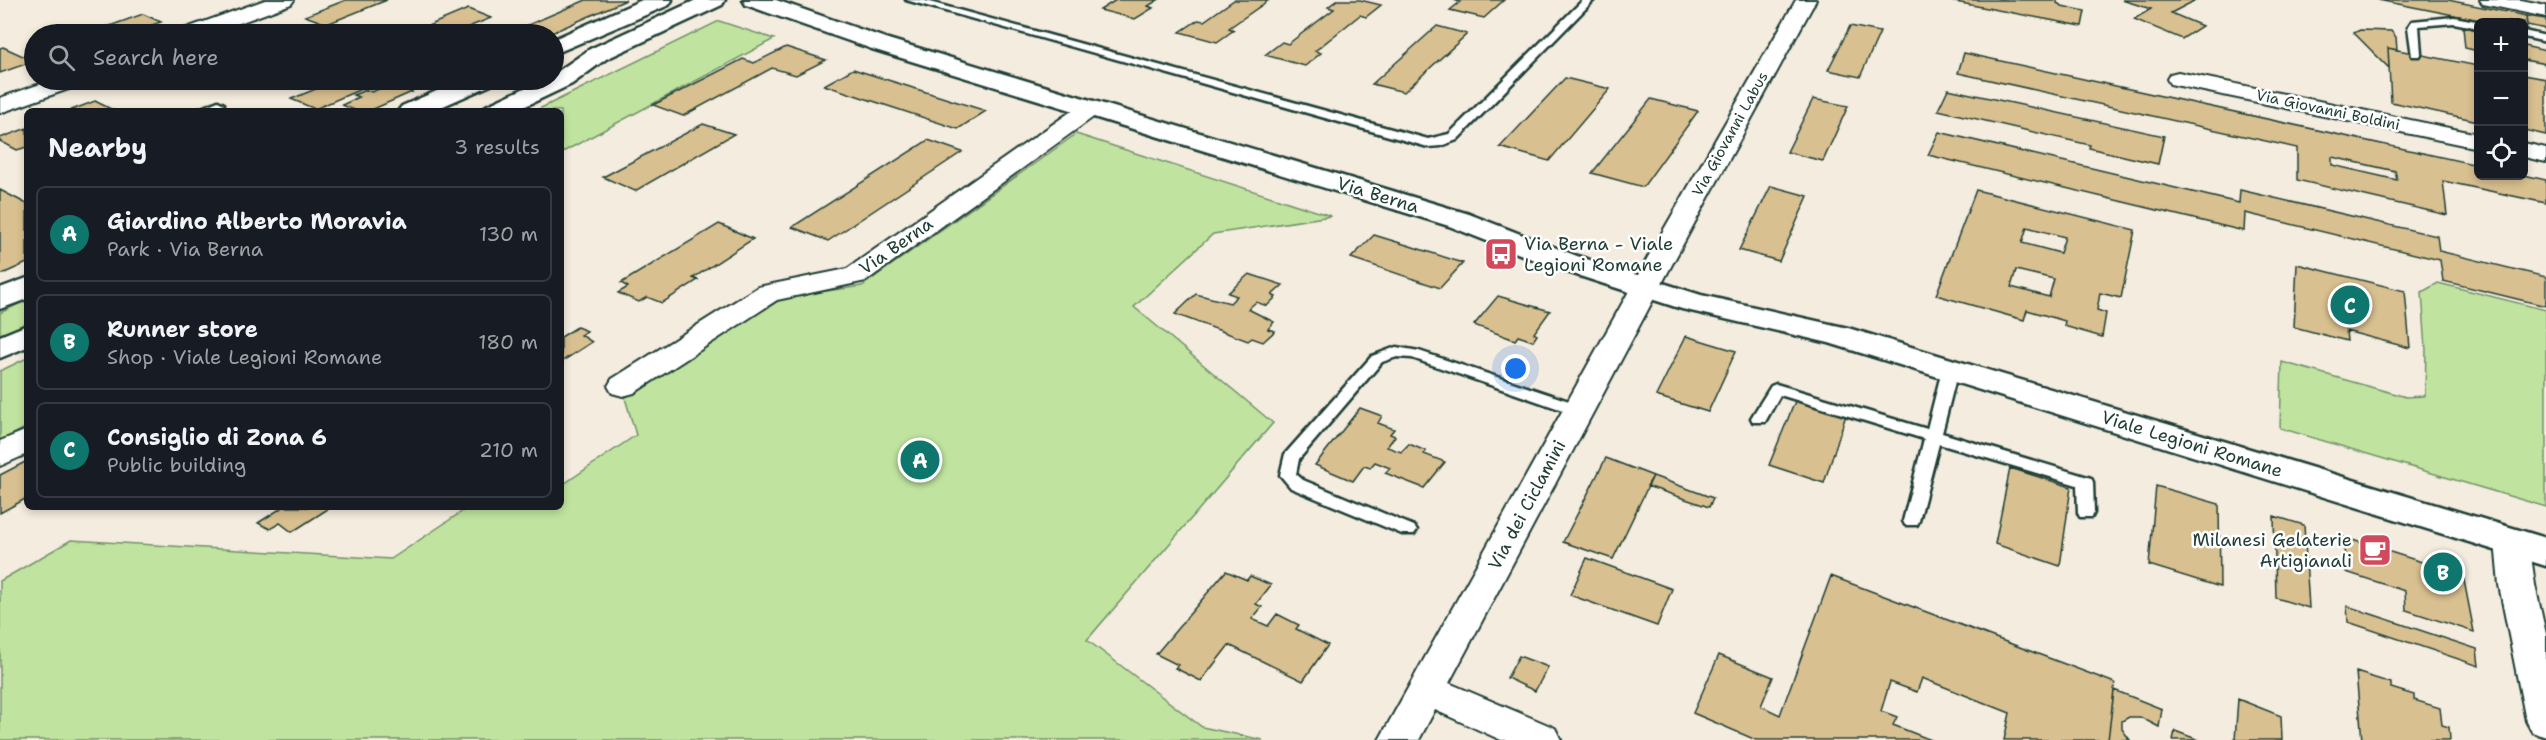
<!DOCTYPE html>
<html lang="en">
<head>
<meta charset="utf-8">
<style>
	body { margin:0; font-family:"Shantell Sans",sans-serif; background:#242831; color:#f1f3f6 }
	.controls { position:absolute; right:18px; top:18px; display:grid; overflow:hidden; border-radius:9px; box-shadow:0 3px 9px #0003 }
	.controls button { width:54px; height:54px; display:grid; place-items:center; padding:0; border:0; border-bottom:2px solid #363941; background:#171b24; color:#f1f3f6; font:30px sans-serif }
	.you { position:absolute; left:1516px; top:369px; width:21px; height:21px; margin:-15px; border:4px solid #fff; border-radius:50%; background:#1a73e8; box-shadow:0 0 0 9px #1a73e833 }
	.badge { display:grid; place-items:center; width:39px; height:39px; border-radius:50%; background:#0f766e; color:#fff; font-size:20px; font-weight:700 }
	.pin { position:absolute; translate:-50% -50%; border:3px solid #fff; box-shadow:0 2px 6px #0006 }
	.list { margin:0; padding:0; list-style:none }
	h2 { display:flex; justify-content:space-between; align-items:center; height:78px; margin:0; padding:0 24px; font-size:26px }
	h2 small { font-size:20px; font-weight:400; color:#9ea1a6 }
	.list li { display:grid; grid-template-columns:39px 1fr auto; gap:18px; align-items:center; box-sizing:border-box; height:96px; margin:0 12px 12px; padding:0 12px; border:2px solid #363941; border-radius:9px }
	.list b { display:block; font-size:22px; white-space:nowrap }
	.list p { margin:0; font-size:20px; white-space:nowrap; color:#9ea1a6 }
	.list em { font-size:20px; font-style:normal; color:#9ea1a6 }
	.icon { flex:none; width:33px; height:33px; fill:none; stroke:currentColor; stroke-width:2; stroke-linecap:round; stroke-linejoin:round }
	.map { position:relative; flex:none; width:2546px; height:740px; overflow:hidden }
	.search { position:absolute; background:#171b24; box-shadow:0 3px 9px #0003; left:24px; top:24px; width:540px; height:66px; display:flex; align-items:center; gap:15px; box-sizing:border-box; padding:0 21px; border-radius:33px; color:#9ea1a6; font-size:22px }
	.panel { position:absolute; background:#171b24; box-shadow:0 3px 9px #0003; left:24px; top:108px; width:540px; height:402px; border-radius:9px }
	.map>svg:first-child { display:block }
	.green { fill:#c0e49f; stroke:#70906a; stroke-width:1.5 }
	.building { fill:#d9c090; stroke:#1f3d34; stroke-width:1.5; fill-rule:evenodd }
	.lines { fill:none; stroke-linecap:round; stroke-linejoin:round }
	.lane-casing { stroke:#1f3d34; stroke-width:5 }
	.street-casing { stroke:#1f3d34; stroke-width:4 }
	.secondary-casing { stroke:#1f3d34; stroke-width:5 }
	.lane { fill:#fff; fill-rule:evenodd }
	.street { fill:#fff; fill-rule:evenodd }
	.secondary { fill:#fff; fill-rule:evenodd }
	.labels { text-anchor:middle; stroke-width:5; stroke-linejoin:round; paint-order:stroke }
	.far-street-label { font-size:15px; fill:#1f3d34; stroke:#fff }
	.street-label { font-size:18px; fill:#1f3d34; stroke:#fff }
	.poi-label { font-size:18px; fill:#1f3d34; stroke:#fff; text-anchor:start }
</style>
</head>
<body>
<div class="map">
<svg width="2546" height="740" viewBox="0 0 2546 740">
	<rect width="100%" height="100%" fill="#f4ecde"/>
	<filter id="ink" filterUnits="userSpaceOnUse"><feTurbulence type="fractalNoise" baseFrequency=".0167" numOctaves="2"/><feDisplacementMap in="SourceGraphic" scale="12" xChannelSelector="R" yChannelSelector="G"/><feConvolveMatrix kernelMatrix="1 2 1 2 8 2 1 2 1" color-interpolation-filters="sRGB"/></filter>
	<g filter="url(#ink)">
		<path class="green" d="M719,21l55,18 -213,114v-42h-26z
			M1076,134l255,82 -118,18 -79,73 139,116 -186,217 115,87 61,13h-1263v-159l71,-41 320,19 78,-52h48l7,4 6,-4h31v-21l75,-51 -11,-37 145,-99 92,-13z
			M2438,283l108,27v197l-266,-79 2,-66 124,35 19,-1 1,-47 -4,-57z
			M27,300v28l-27,13v-28z
			M27,358v69l-27,14v-70z"/>
		<path class="building" d="M346,0h41l-60,24 -22,-8z
			M586,0h40l-77,34h-42z
			M1116,0h42l-10,6 5,2 -18,11 -35,-9z
			M1234,0h35l-40,28 5,2 -17,12 -37,-10 18,-12 6,1z
			M1337,0h23l21,5 -15,12 -6,-2 -45,36 6,2 -16,13 -40,-11 17,-13 6,2 46,-35 -6,-2z
			M1454,0h50l-20,18 -34,-8 10,-8z
			M1945,0h112v3l5,3 23,5 -3,15z
			M2122,0h74l-25,13 31,13 -20,13 -48,-20 17,-10z
			M2378,0h70l78,16 1,14 -3,-1v-7h-35z
			M468,9l23,9 -40,16h-42z
			M143,14l18,8 -36,12h-38z
			M2526,16l20,3v10l-19,-4z
			M1437,26l30,8 -63,58 -32,-8z
			M1850,26l30,6 -20,45 -32,-7z
			M2463,27l15,3v21l-13,-3z
			M2360,30l31,1 5,6 1,13 -9,-2 1,20 -35,-35z
			M2524,46l22,5v13l-22,-4z
			M3,47l22,10 9,-4v8l-34,12v-25z
			M786,47l40,13 -30,15 -24,-7 -89,48 -30,-11 90,-46 11,4z
			M2388,48l90,18v55l-87,-19z
			M1964,53l514,112v11l46,-1 22,5v23l-103,-22 4,34 -150,-35v-32l-339,-75zM2332,157l63,14 2,9 -65,-15z
			M853,69l133,42 -28,18 -134,-44z
			M2524,75l22,4v56l-22,-5z
			M1565,78l45,11 -61,72 -49,-14z
			M338,80h44l-67,29 -24,-10z
			M390,84l22,8 -43,19h-12l-15,-6 17,-8 -6,-2 13,-5 6,2z
			M1948,89l216,47 -6,28 -69,-16 1,-3 -152,-35z
			M1651,99l47,12 -55,76 -51,-14z
			M1813,99l35,7 -25,55 -36,-9z
			M95,101l20,10h-46z
			M703,124l31,10 -99,57 -32,-14z
			M27,128v19l-10,3 -17,-9v-3z
			M1939,132l300,71 1,-13 197,46 2,15 107,26v29l-103,-25 -3,-21 -195,-47 -1,18 -316,-76z
			M928,140l34,12 -134,89 -36,-14z
			M1771,186l37,10 -29,65 -40,-11z
			M0,190l27,14v59l-27,12z
			M1976,190l159,40 -14,68 -21,-5 -3,17 9,3 -4,24 -38,-11 1,-5 -38,-11 -3,10 -88,-25zM2027,227l38,10 -5,16 -38,-10zM2016,270l38,9 -5,18 -38,-10z
			M719,224l34,15 -60,39 5,2 -36,23 -15,-6 -8,5 -21,-9 10,-6 -7,-4z
			M1374,235l36,11 53,17 -23,25 -89,-30z
			M2297,264l108,27 5,57 -64,-17 1,10 -53,-14z
			M1249,274l34,11 -11,10 4,2 -9,9 -11,-4 -8,7 26,13 -6,7 7,2 -12,11 -11,-4 -4,3 -73,-27 21,-20 34,9 7,-7 -9,-3z
			M1498,296l52,15 -16,22 3,2 -4,6 -15,-5 -3,4 -41,-15z
			M577,327l10,4 -6,4 11,7 -31,20v-25z
			M1686,336l50,15 -28,61 -52,-16z
			M1796,399l50,16 -22,68 -55,-18z
			M1360,408l22,8 -4,7 16,6 -4,5 5,2 -8,11 14,5 8,-8 17,7 -2,3 21,8 -21,26 -39,-15 5,-5 -15,-6 -5,6 -6,-2 -11,15 -38,-16z
			M1606,458l47,18 -40,83 -50,-17z
			M27,461v37l-27,15v-38z
			M2010,468l61,19 -11,79 -65,-22z
			M1653,476l60,22 -4,9 -62,-21z
			M2156,486l63,18 1,83 -71,-22z
			M283,507h48l-39,25 -12,-9 -10,6 -12,-6z
			M2274,516l30,9 5,83 -33,-10z
			M2343,537l120,38 11,57 -68,-22 -1,-19 -59,-19z
			M1587,558l85,31 -15,37 -87,-31z
			M1226,571l21,9 3,-4 21,9 -15,19 6,3 -10,12 16,7 9,-12 22,11 -3,4 32,16 -25,36 -74,-36 -28,36 -26,-13 3,-3 -22,-11z
			M1831,576l284,107 -7,57h-104l6,-27 -88,-35 -5,14 -27,-10 -9,29 16,6 -4,8 38,15h-175l-63,-27 26,-58 54,22 -12,29 19,9z
			M2347,606l130,43 2,17 -131,-44z
			M1519,656l29,11 -13,24 -28,-13z
			M2356,672l35,11v5l23,7v5l26,8 2,17 7,2 1,13h-88z
			M2114,690l48,19 -3,18 -19,-10h-11l-7,4v8l8,11h-22z
			M2238,699l43,17 1,24h-47z
			M2175,731l24,9h-26z"/>
		<g class="lines">
			<g class="lane-casing">
				<path id="lane" d="M906,0h16l506,139 21,-5 134,-134h11l-137,140 -16,6 -13,1z
					M2454,17l27,5h-3v6l-24,-5 -35,3 2,28 -1,2h-8l-4,-29 4,-6z
					M2524,31l22,5v6l-22,-5z
					M218,101l6,3c-8,8 -19,7 -30,7z
					M1396,347l23,4 165,55 3,4 -3,4h-10l-162,-56 -15,-1 -15,5 -83,97 -3,15 7,6 111,46 3,4 -3,4h-12l-111,-46 -11,-13 5,-21 87,-98z
					M1950,365l8,5 -16,63 149,45 2,4 1,31 -2,4h-12l-2,-4 -1,-28 -138,-41 -20,77 -2,4h-12l-2,-4 21,-82 -144,-44 -15,27h-12l-2,-4 20,-32 5,-2 151,45 15,-59z"/>
			</g>
			<g class="street-casing">
				<path id="street" d="M265,0h29l-3,4 -81,30h-29l3,-5z
					M1796,0h20l-140,257 -227,426 106,45 6,12h-60l-66,-30 -16,30h-40l269,-483z
					M2480,0h41l25,5v12l-63,-13z
					M2178,72l300,62v14l-308,-64 -3,-5 3,-5z
					M52,80h31l-3,5 -80,28v-15z
					M1091,101l8,2 4,5 -4,5 -233,168 -89,19 -143,93 -11,3 -11,-3 -4,-7 4,-7 146,-92 89,-18 236,-166z
					M2524,143l22,5v14l-22,-5z
					M27,430v24l-27,12v-25z
					M2512,529l12,3 5,9 6,44 11,49v103l-14,-5 -6,-11 -27,-136 -4,-44 5,-9z"/>
			</g>
			<g class="secondary-casing">
				<path id="secondary" d="M642,0h30l-3,5 -115,49v-15z
					M696,0h29l-3,5 -116,54 -34,25 -57,27h-33l4,-5 56,-26h12v-6l36,-25z
					M743,0h33l112,39 581,175 108,42 124,39 147,33 698,210v28l-717,-223 -147,-34 -127,-41 -106,-42 -577,-177 -126,-44z
					M462,80h32l-3,5 -59,26h-34l4,-5z
					M27,278v21l-27,10v-21z
					M27,325v22l-27,11v-22z"/>
			</g>
			<use href="#lane" class="lane"/>
			<use href="#street" class="street"/>
			<use href="#secondary" class="secondary"/>
		</g>
	</g>
	<defs>
		<g id="bus-square" transform="scale(1.725)"><rect x="-9" y="-9" width="18" height="18" rx="4" fill="#d1495b" stroke="#fff"/><path d="M-5-6H5V4H4V6H2V4H-2V6H-4V4H-5ZM-3.5-4V0h7V-4ZM-3.5 1.2v1.5H-2V1.2ZM2 1.2v1.5H3.5V1.2Z" fill="#fff"/></g>
		<g id="cafe-square" transform="scale(1.725)"><rect x="-9" y="-9" width="18" height="18" rx="4" fill="#d1495b" stroke="#fff"/><path d="M-5.5-4.5H6V0H3Q3 3.5 0 3.5H-2.5Q-5.5 3.5-5.5 0ZM3-3.2v2h1.7v-2ZM-6 4.5H4V6H-6Z" fill="#fff"/></g>
	</defs>
	<g fill-rule="evenodd">
		<use href="#bus-square" x="1501" y="254"/>
		<use href="#cafe-square" x="2375" y="550"/>
	</g>
	<g class="labels">
		<g class="far-street-label">
			<text transform="translate(2328 110) rotate(12)" y="5">Via Giovanni Boldini</text>
			<text transform="translate(1730 134) rotate(-61)" y="5">Via Giovanni Labus</text>
		</g>
		<g class="street-label">
			<text transform="translate(1378 195) rotate(17)" y="6">Via Berna</text>
			<text transform="translate(896 246) rotate(-35)" y="6">Via Berna</text>
			<text transform="translate(2192 444) rotate(17)" y="6">Viale Legioni Romane</text>
			<text transform="translate(1527 505) rotate(-62)" y="6">Via dei Ciclamini</text>
		</g>
		<g class="poi-label">
			<text x="1524" y="250">Via Berna - Viale<tspan x="1524" dy="21">Legioni Romane</tspan></text>
			<text x="2352" y="546" text-anchor="end">Milanesi Gelaterie<tspan x="2352" dy="21">Artigianali</tspan></text>
		</g>
	</g>
</svg>
<div class="controls">
<button>+</button>
<button>−</button>
<button><svg class="icon" aria-label="locate" viewBox="0 0 24 24"><circle cx="12" cy="12" r="6"/><path d="M12 2v4M12 18v4M2 12h4M18 12h4"/></svg></button>
</div>
<div class="you"></div>
<div class="pin badge" style="left:920px;top:460px">A</div>
<div class="pin badge" style="left:2443px;top:572px">B</div>
<div class="pin badge" style="left:2350px;top:305px">C</div>
<div class="search"><svg class="icon" aria-label="search" viewBox="0 0 24 24"><circle cx="10" cy="10" r="6"/><path d="M15 15l6 6"/></svg>Search here</div>
<section class="panel">
<h2>Nearby<small>3 results</small></h2>
<ul class="list">
<li><span class="badge">A</span><div><b>Giardino Alberto Moravia</b><p>Park · Via Berna</p></div><em>130 m</em></li>
<li><span class="badge">B</span><div><b>Runner store</b><p>Shop · Viale Legioni Romane</p></div><em>180 m</em></li>
<li><span class="badge">C</span><div><b>Consiglio di Zona 6</b><p>Public building</p></div><em>210 m</em></li>
</ul>
</section>
</div>
</body>
</html>
